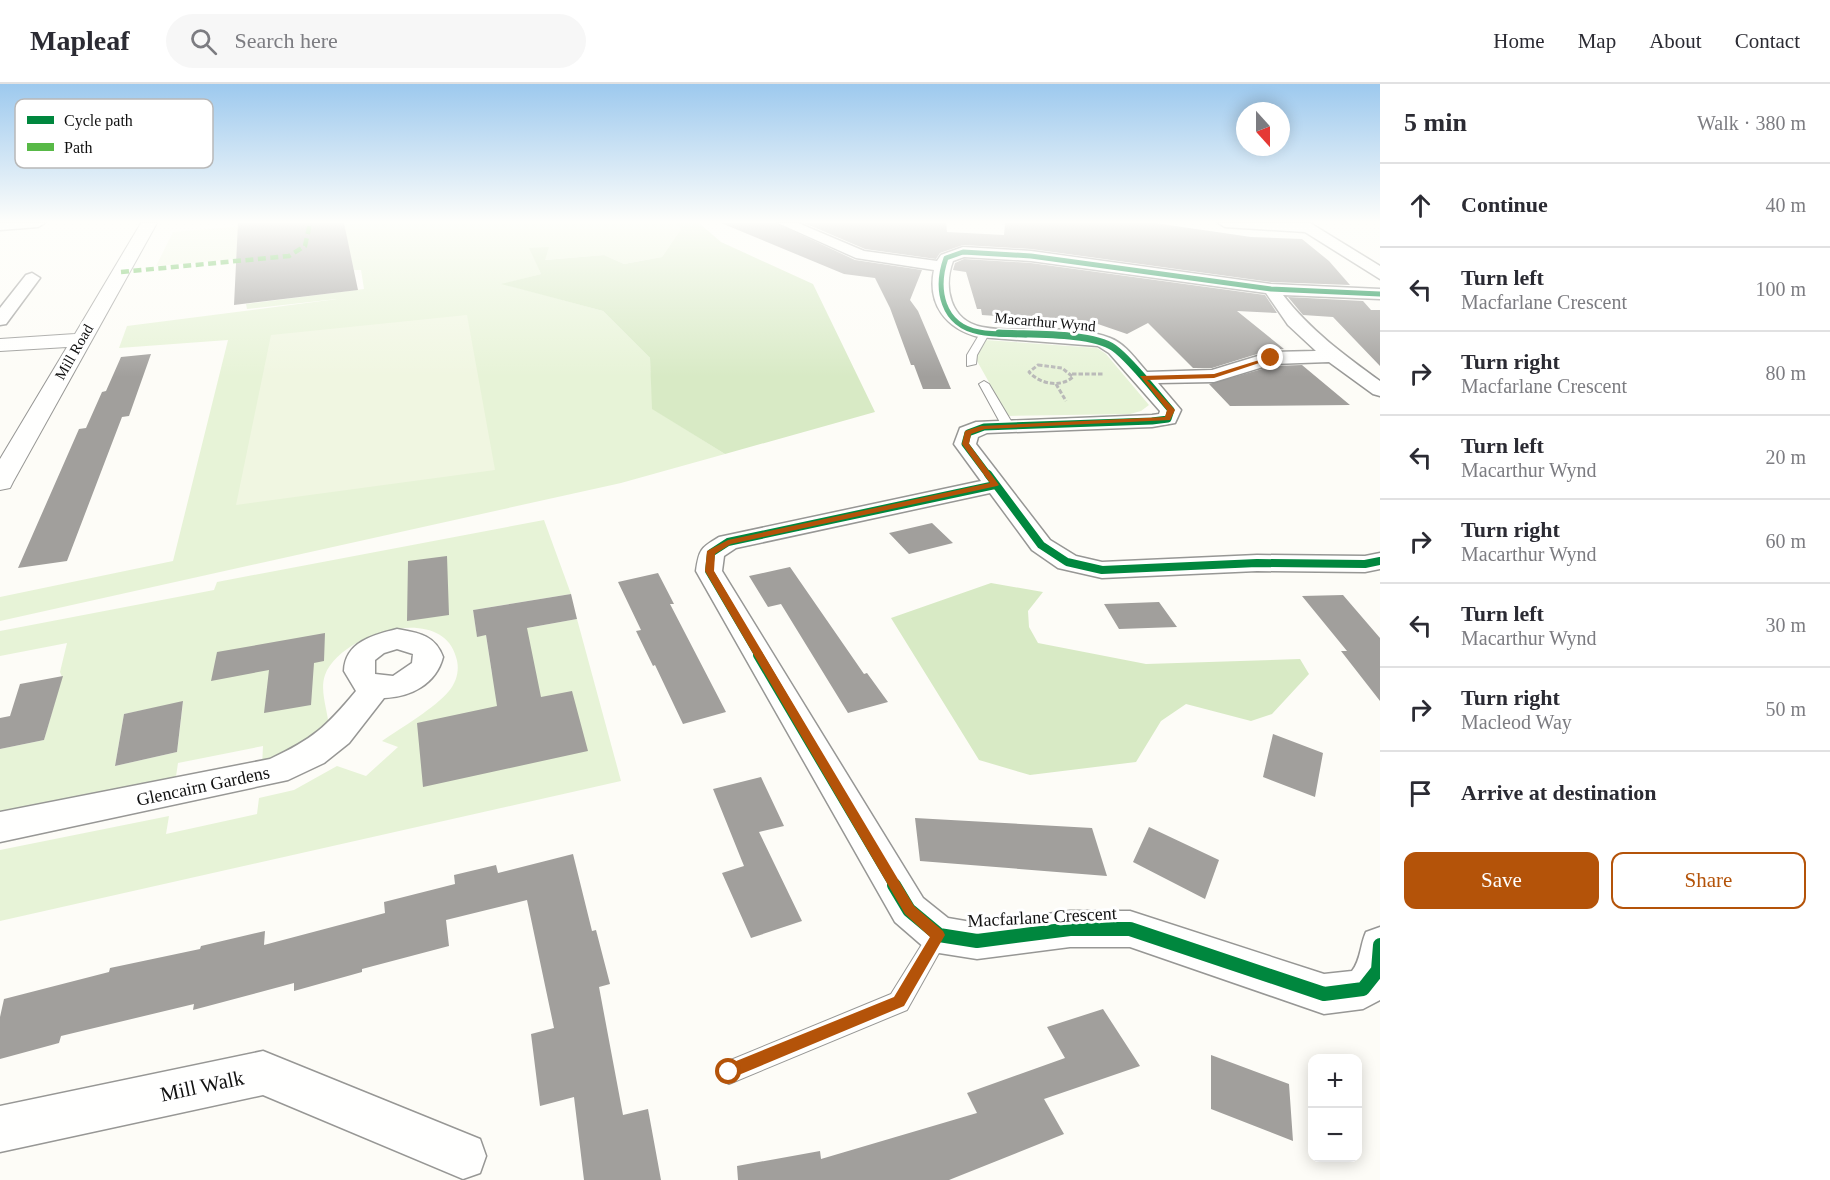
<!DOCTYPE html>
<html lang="en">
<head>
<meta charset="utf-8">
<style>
	body { margin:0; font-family:Georgia,serif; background:#f7f7f7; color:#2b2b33 }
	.controls { position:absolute; right:18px; bottom:18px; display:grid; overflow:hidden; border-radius:12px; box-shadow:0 3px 15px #0003 }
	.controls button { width:54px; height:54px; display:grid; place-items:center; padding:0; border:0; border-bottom:2px solid #e1e1e2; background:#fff; color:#2b2b33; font:30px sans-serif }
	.compass { position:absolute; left:1236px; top:18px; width:54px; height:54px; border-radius:50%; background:#fff; box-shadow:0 3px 15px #0003; rotate:159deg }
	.stop { position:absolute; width:18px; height:18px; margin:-14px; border:4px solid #b45309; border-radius:50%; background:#fff }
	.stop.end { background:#b45309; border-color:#fff; box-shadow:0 2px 6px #0008 }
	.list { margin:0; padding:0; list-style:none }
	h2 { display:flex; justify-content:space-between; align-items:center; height:78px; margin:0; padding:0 24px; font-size:26px }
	h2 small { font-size:20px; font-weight:400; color:#7c7c81 }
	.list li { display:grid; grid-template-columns:39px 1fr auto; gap:18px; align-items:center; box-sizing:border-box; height:84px; padding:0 24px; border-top:2px solid #e1e1e2 }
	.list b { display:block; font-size:22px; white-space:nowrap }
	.list p { margin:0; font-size:20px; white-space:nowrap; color:#7c7c81 }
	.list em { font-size:20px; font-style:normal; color:#7c7c81 }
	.actions { display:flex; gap:12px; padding:18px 24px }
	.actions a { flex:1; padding:14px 0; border:2px solid #b45309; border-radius:12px; text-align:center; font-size:21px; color:#b45309 }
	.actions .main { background:#b45309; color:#fff }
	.icon { flex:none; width:33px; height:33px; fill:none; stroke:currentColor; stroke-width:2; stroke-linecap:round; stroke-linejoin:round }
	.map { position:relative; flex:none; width:1380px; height:1096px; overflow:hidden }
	header { display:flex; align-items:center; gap:36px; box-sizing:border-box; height:84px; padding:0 30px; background:#fff; border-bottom:2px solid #e1e1e2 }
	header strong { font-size:28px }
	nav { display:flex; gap:33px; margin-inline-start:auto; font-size:21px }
	.search { width:420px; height:54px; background:#f7f7f7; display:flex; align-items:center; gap:15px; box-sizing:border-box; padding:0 21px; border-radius:33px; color:#7c7c81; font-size:22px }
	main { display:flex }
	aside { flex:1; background:#fff }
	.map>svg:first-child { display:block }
	.green { fill:#e7f3d7; fill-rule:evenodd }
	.forest { fill:#d8eac5 }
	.pitch { fill:#f0f6e1 }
	.building { fill:#a19f9c }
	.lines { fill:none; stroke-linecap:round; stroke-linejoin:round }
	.service-casing { stroke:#979795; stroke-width:2 }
	.minor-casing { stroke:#979795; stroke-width:3 }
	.tertiary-casing { stroke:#979795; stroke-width:2 }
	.path { stroke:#b9b9b8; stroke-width:3; stroke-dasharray:4.5 2; stroke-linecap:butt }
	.service { fill:#fffffe; fill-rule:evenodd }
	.minor { fill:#fffffe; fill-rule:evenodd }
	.tertiary { fill:#fffffe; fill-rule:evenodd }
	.quiet { stroke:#58b947; stroke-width:4.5; stroke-dasharray:8 4.5; stroke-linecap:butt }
	.cycleway-far4-casing { stroke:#fff; stroke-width:8 }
	.cycleway-far3-casing { stroke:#fff; stroke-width:10 }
	.cycleway-far2-casing { stroke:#fff; stroke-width:12 }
	.cycleway-far1-casing { stroke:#fff; stroke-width:14 }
	.cycleway-casing { stroke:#fff; stroke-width:17 }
	.cycleway-far4 { stroke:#00873e; stroke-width:5 }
	.cycleway-far3 { stroke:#00873e; stroke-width:7 }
	.cycleway-far2 { stroke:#00873e; stroke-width:8 }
	.cycleway-far1 { stroke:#00873e; stroke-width:10 }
	.cycleway { stroke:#00873e; stroke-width:14 }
	.route { fill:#b45309 }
	.labels { text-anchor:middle; stroke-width:6; stroke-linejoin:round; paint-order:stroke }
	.far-street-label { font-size:15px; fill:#111; stroke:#fff }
	.street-label { font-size:18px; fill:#111; stroke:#fff }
	.near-street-label { font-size:21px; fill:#111; stroke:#fff }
	.key { fill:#fff; stroke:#b8b8b8; stroke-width:1.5 }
	.key-label { font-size:16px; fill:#111 }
</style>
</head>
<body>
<header>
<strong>Mapleaf</strong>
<div class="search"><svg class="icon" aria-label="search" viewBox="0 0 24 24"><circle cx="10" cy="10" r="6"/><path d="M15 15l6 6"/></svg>Search here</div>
<nav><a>Home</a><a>Map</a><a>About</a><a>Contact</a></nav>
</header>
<main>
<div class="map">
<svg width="1380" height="1096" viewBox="0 0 1380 1096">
	<rect width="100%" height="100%" fill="#fdfcf7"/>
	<path class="green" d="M356,139h320l5,6 -19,28 -38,7 -20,-9 -60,5 -14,-12 11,26 -38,10 100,27 47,47 3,51 72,45 -104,29 -621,138v-24l173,-36 55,-221 -109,8 8,-22 210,-27 -90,10 -1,-5 118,-15 -3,-19h-7l-3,-12 -35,-31z
		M985,256l112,8 9,6 43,51 -8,6 -11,3 -122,2 -31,-55v-5z
		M544,436l27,74 -98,16 4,26 9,-1 6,39 35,-46 50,-9 44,162 -621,140v-71l169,-34 -3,18 91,-20 2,-16 35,-8 43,-24 29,10 32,-29 -16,-6c19,-13 53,-33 67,-50 8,-10 11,-22 7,-34 -15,-55 -116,-23 -131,18 -6,17 4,38 4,55l-67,36 1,-20 -85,17 -3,20 -175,33v-67l44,-9 18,-63 -2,-5 7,-29 -67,13v-25l214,-41 3,-8zM183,618l-6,50 -62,14 9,-52z"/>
	<path class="forest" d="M676,139h23l22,19 92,42 62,128 -150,42 -73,-45 -2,-51 -47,-47 -102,-27 40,-10 -12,-26 20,-1 -4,13 59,-5 20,9 38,-7 19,-28z
		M991,499l52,9 -15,19 1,16 9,16 108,21 154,-5 9,15 -37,40 -21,7 -65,-17 -25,17 -25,41 -106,13 -51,-15 -88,-142z"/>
	<path class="pitch" d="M279,139l-8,33 -115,10 17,-34z
		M467,231l28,155 -259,35 35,-170z"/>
	<path class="building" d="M238,139h106l14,67 -124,15z
		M721,139h55l79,37 67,10 -12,30 8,11 33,78h-28l-9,-24h-3l-21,-57 -15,-30 -31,-4z
		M804,139h142l1,9 57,3 1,-12h150l96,14 51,2 27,22 21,24 -79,-3 -240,-33 -68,-4 -23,8 -4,6 -71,-10z
		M964,175l67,4 234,32 12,18 -40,-2 47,38 -14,1 -58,18h-19l-45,-45 -21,11 -32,-11 -113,-8 -1,-6h-4l-11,-37 -13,-2 2,-7z
		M1288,213l75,4 8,9h9v56l-47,-49 -30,-2z
		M151,270l-22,62 -7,1 -55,144 -49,7 61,-139 7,-1 16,-36 4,-1 15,-34z
		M1302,281l48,40 -120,1 -21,-22 64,-18z
		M932,439l21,20 -44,11 -20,-21z
		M447,472l2,59 -42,6 1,-60z
		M790,483l74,107 3,-1 21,29 -40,11 -67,-109 -13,3 -19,-31z
		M658,489l16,31h-4l56,108 -43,12 -28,-59 -2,1 -17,-35 5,-1 -23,-48z
		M571,510l6,25 -50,9 14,69 31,-6 16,60 -165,36 -6,-64 80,-17 -11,-71 -9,2 -4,-27z
		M1343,511l37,43v63l-39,-50h6l-45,-55z
		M1159,518l18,25 -58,2 -15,-25z
		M325,549l-1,28 -10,2 -3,42 -47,8 5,-43 -58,11 6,-29z
		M63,592l-19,64 -44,9v-31l10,-2 10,-32z
		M183,617l-6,51 -62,14 9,-52z
		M1273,650l50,19 -8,44 -52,-20z
		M761,693l23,49 -25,6 43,89 -51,17 -29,-65 22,-7 -31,-77z
		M915,734l177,10 15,48 -187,-15z
		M1149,743l70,33 -14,39 -72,-37z
		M573,770l19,77 4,-1 14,54 -11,3 24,128 25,-6 13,71h-77l-10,-83 -34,9 -9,-72 23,-6 -27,-128 -81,20 3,26 -87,23v3l-68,19v-8l-101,27 1,-6 -133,32 -2,7 -59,16v-42l4,-18 105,-27 1,-4 90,-19 1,-3 64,-15 -1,14 121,-32 -1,-11 71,-18 -1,-9 42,-10 2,8z
		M1103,925l37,57 -96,33 20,35 -115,46h-211l-1,-14 83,-15 1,8 156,-46 -10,-20 98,-35 -18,-31z
		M1211,971l78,29 4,57 -82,-32z"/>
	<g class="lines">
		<g class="service-casing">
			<path id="service" d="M982,246l8,2 -13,23 -1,9 -9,2v-11z
				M984,297l5,3 25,42 -2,2h-8l-2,-2 -23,-42z
				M939,842l7,2 3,7 -42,75 -178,74 -8,-4 -4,-8 4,-8 170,-70 41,-66z"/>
		</g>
		<g class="minor-casing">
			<path id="minor" d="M0,139h45l-7,4 -38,3z
				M778,139h20l66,28 73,10 4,-6 22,-8 68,4 240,33 109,5v10l-97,-4c27,35 61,60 97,86v15l-7,-2 -44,-32 -56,2 -59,18 -56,1 23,27 -6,13 -23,4 -165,6 -9,4 -2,7 74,96 26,16 26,6 155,-7 108,1 15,-3v16l-15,3 -108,-1 -155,7 -44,-10 -26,-18 -42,-57 -254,55 -12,8 -2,15 201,327 25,20 29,5 93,-12h60l194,63 28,-3c9,-11 8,-26 14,-39l14,-5v73l-17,9 -39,5 -194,-67h-60l-93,12 -38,-6 -14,-5 -30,-26 -199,-351c3,-22 5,-23 23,-34l262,-56 -27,-37 6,-16 16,-6 176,-7 7,-1 1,-3 -51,-58 -11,-7 -119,-9c-33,-8 -52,-33 -45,-67l-78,-12zM964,173l67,4 235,32 22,32 28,26 -45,1 -59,18 -65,2c-11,-12 -21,-28 -37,-34 -40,-16 -87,-3 -128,-11 -32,-6 -39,-40 -29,-66z
				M1218,139h92l70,43v13l-75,-47 -80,-5z
				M32,189l8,5 -34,46 -6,1v-17l26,-33z
				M397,545c22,4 38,6 46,28 -7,27 -32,40 -59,41l-35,45 -25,20 -36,17 -288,62v-30l270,-53c43,-20 56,-32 86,-68l-12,-20c1,-29 29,-36 53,-42zM397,565l16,5 -1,9 -19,13 -18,-2v-14l9,-7z
				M263,967l217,88 6,17 -6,17 -17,6 -200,-84 -263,57v-46z"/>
		</g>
		<g class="tertiary-casing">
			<path id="tertiary" d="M141,139h16l-144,259 -3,6 -10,2v-31l67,-112 -67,4v-12l75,-5z"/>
		</g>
		<path class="path" d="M1038,281l24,3 11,9c-13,11 -33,7 -44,-5z
			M1072,290h32
			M1056,300l10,17"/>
		<use href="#service" class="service"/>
		<use href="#minor" class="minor"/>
		<use href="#tertiary" class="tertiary"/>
		<path class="quiet" d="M121,188l168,-16 16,-10 5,-23"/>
		<g class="cycleway-far4-casing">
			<path id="cycleway-far4" d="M1026,251c-15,-1 -32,0 -47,-3 -37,-7 -44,-43 -33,-74l17,-6 68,4 240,33 109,5"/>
		</g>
		<g class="cycleway-far3-casing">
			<path id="cycleway-far3" d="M989,392l-24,-32 3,-11 16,-6 168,-6 16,-2 3,-9c-15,-17 -40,-50 -57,-62 -23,-16 -85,-13 -115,-15"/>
		</g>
		<g class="cycleway-far2-casing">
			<path id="cycleway-far2" d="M988,390l53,71 26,17 35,8 155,-7 108,1 15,-3
				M759,572l-50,-85 2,-18 17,-11 267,-57"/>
		</g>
		<g class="cycleway-far1-casing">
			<path id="cycleway-far1" d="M758,571l137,232"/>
		</g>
		<g class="cycleway-casing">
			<path id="cycleway" d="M894,801l15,25 30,25 38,6 93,-12h60l194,65 39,-5 15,-19 2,-25"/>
		</g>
		<use href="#cycleway-far4" class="cycleway-far4"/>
		<use href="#cycleway-far3" class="cycleway-far3"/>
		<use href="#cycleway-far2" class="cycleway-far2"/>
		<use href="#cycleway-far1" class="cycleway-far1"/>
		<use href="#cycleway" class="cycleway"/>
	</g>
	<linearGradient id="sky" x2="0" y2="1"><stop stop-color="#9dc9ee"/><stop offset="0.47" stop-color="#fefefb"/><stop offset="1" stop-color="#fefefb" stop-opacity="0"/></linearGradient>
	<rect width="1380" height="293" fill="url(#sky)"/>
	<path class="route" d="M1269,273l5,1 -60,20 -67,2 28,30 -5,10 -185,9 -14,5 -2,10 30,41 -2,1 -266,58 -16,10 -1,17 200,335 29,25 2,4 -41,71 -175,73 -5,-2 -3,-5 3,-6 170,-69 36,-60 -25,-23 -200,-343 2,-20 21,-11 262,-57 -28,-39 3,-13 16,-5 184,-9 2,-7 -27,-34 74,-2z"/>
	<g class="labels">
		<g class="far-street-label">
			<text transform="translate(1045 238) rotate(5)" y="5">Macarthur Wynd</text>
			<text transform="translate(74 268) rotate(-60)" y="5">Mill Road</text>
		</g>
		<g class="street-label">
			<text transform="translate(203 702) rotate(-12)" y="6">Glencairn Gardens</text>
			<text transform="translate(1042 833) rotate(-3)" y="6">Macfarlane Crescent</text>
		</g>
		<g class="near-street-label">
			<text transform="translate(202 1002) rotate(-12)" y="7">Mill Walk</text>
		</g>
	</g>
	<rect x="15" y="15" width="198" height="69" rx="9" class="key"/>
	<rect x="27" y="32" width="27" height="8" fill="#00873e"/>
	<rect x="27" y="59" width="27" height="8" fill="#58b947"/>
	<g class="key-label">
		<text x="64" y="42">Cycle path</text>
		<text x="64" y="69">Path</text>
	</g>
</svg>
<div class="controls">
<button>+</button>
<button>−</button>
</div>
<svg class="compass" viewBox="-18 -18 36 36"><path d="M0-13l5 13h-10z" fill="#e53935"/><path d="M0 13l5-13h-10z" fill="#7c7c81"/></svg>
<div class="stop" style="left:729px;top:988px"></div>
<div class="stop end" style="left:1271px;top:274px"></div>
</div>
<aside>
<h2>5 min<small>Walk · 380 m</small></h2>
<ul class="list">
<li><svg class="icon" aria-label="ahead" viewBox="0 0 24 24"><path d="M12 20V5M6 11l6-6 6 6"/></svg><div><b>Continue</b></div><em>40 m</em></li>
<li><svg class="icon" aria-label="left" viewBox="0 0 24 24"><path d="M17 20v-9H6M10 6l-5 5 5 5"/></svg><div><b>Turn left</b><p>Macfarlane Crescent</p></div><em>100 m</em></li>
<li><svg class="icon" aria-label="right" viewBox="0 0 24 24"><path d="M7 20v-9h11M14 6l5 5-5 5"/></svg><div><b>Turn right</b><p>Macfarlane Crescent</p></div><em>80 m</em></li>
<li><svg class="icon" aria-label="left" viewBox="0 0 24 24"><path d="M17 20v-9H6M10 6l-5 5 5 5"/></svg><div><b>Turn left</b><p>Macarthur Wynd</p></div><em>20 m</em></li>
<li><svg class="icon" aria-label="right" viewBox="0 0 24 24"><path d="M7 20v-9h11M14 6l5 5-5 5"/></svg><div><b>Turn right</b><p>Macarthur Wynd</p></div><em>60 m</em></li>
<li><svg class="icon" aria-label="left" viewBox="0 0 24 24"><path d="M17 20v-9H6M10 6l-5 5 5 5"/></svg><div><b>Turn left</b><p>Macarthur Wynd</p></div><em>30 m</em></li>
<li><svg class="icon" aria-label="right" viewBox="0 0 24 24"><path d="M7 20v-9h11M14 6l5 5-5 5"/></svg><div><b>Turn right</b><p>Macleod Way</p></div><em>50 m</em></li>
<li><svg class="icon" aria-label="arrive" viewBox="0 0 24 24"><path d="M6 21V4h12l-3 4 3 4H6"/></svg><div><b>Arrive at destination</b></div></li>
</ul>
<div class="actions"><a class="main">Save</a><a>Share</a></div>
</aside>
</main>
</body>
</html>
